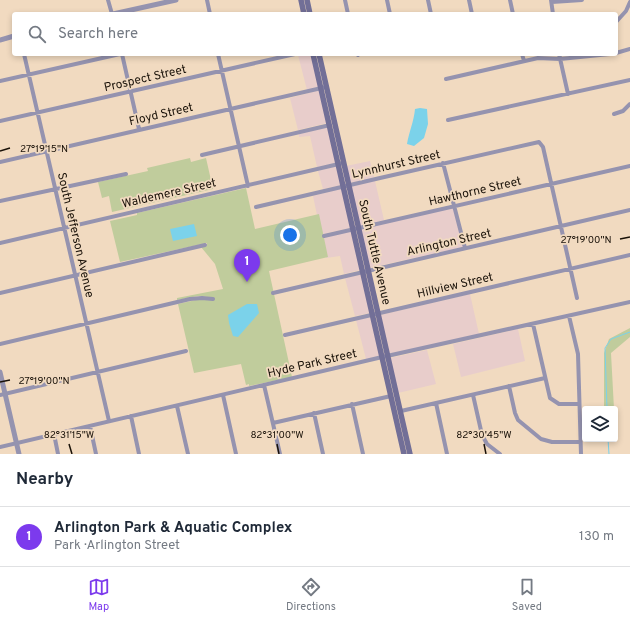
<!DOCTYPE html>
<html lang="en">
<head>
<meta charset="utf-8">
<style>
	body { margin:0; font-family:Overpass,sans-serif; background:#f2f2f3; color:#1f2937 }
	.controls { position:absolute; right:12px; bottom:12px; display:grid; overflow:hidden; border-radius:4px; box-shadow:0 2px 6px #0003 }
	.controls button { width:36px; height:36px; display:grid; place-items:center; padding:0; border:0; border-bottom:1px solid #e0e1e3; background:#fff; color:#1f2937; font:20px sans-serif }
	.you { position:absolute; left:290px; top:235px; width:14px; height:14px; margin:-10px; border:3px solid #fff; border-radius:50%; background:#1a73e8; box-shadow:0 0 0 6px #1a73e833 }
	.badge { display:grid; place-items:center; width:26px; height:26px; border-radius:50%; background:#7c3aed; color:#fff; font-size:13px; font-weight:700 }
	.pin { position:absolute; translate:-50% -33px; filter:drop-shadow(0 1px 2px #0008) }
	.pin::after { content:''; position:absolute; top:21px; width:14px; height:12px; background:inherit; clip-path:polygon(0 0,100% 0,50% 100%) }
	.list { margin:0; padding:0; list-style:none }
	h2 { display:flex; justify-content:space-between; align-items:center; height:52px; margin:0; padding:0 16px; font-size:17px }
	h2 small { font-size:13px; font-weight:400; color:#747a83 }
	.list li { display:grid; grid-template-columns:26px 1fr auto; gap:12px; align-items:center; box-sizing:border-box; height:60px; padding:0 16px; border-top:1px solid #e0e1e3 }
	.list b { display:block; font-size:15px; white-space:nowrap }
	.list p { margin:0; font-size:13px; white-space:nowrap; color:#747a83 }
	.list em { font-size:13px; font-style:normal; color:#747a83 }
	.icon { flex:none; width:22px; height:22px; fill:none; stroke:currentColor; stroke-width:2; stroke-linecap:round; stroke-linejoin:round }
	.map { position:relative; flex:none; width:630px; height:454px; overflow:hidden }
	.search { position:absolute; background:#fff; box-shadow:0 2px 6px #0003; left:12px; right:12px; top:12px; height:44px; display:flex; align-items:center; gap:10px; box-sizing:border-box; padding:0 14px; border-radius:4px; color:#747a83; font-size:15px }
	.sheet { height:112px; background:#fff }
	nav { display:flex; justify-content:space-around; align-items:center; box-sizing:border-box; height:56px; border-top:1px solid #e0e1e3; background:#fff; font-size:11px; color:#747a83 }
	nav a { display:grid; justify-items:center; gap:2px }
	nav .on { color:#7c3aed }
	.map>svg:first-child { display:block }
	.commercial { fill:#e8cdcb }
	.green { fill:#c0cc9c }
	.water { fill:#7bd2ea }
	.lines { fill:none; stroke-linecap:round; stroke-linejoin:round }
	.stream { stroke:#7bd2ea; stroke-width:1 }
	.minor { stroke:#9593af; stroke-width:4 }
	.tertiary { stroke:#9593af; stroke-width:5 }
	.secondary { stroke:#726f97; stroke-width:5.5 }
	.ticks { fill:none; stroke:#191108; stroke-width:1.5 }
	.labels { text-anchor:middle; stroke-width:3.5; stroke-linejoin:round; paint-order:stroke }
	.street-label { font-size:12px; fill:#191108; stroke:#f1dac0 }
	.ticks-label { font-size:10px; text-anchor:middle; fill:#191108; stroke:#f1dac0; stroke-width:3.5; stroke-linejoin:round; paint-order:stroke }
</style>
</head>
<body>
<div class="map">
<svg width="630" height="454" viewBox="0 0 630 454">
	<rect width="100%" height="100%" fill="#f1dac0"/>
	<path class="commercial" d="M303,54h9l7,33 -12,3 -9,-35z
		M320,90l7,33 -29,7 -8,-32z
		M328,127l8,36 -19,4 -7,-31 -11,1v-3z
		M370,161l4,16 -24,6 -4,-17z
		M337,166l5,19 -19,4 -5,-18z
		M375,181l9,39 -24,6 -9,-40z
		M342,188l9,40 -29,6 30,-3 8,39 -16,4 -4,-18 -14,2 -13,-62z
		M453,208l10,39 -94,21 -9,-39z
		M361,274l9,39 -15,3 -10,-38z
		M470,294l9,40 -90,20 -9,-39z
		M371,317l9,39 -14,3 -10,-39z
		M518,329l7,32 -64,16 -8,-33z
		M427,350l9,34 -38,9 -8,-35z"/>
	<path class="green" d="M190,158l1,4 15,-4 7,31 -101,23 -3,-16 -7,2 -4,-16 50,-11 -1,-3z
		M246,188l9,41 64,-15 9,43 -59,14 23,106 -43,9v-2l-3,1 -5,-21 -47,9 -16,-69 31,-7 -11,-1 -21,4v-2l46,-9 -8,-25 -14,-17 6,-1v-3l-87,19 -10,-41 27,-6v-2z
		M630,328v9l-19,16 3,56h-10v-56l5,-14z"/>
	<path class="water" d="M420,108l7,1 1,15 -4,14 -10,8 -7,-2c2,-12 7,-23 8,-35z
		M194,224l3,12 -24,5 -3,-12z
		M247,304h10l2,9 -21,24 -5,-1 -4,-13 -1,-8z"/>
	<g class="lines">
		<path class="stream" d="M607,409l-2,-61 6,-9 19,-7
			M608,439l1,15"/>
		<path class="minor" d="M108,0l4,14
			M207,0l3,14
			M345,0l3,14
			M387,0l3,14
			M428,0l3,14
			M469,0l3,14
			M510,0l3,14
			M551,0l2,14
			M552,2l30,-2
			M616,22l10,-11 4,-9
			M616,53l14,-4
			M24,54l85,367
			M122,54l17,75
			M218,54l30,132
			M357,54l1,1
			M522,54l2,7
			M559,54l9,40
			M446,79l92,-21 22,1 50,-5
			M0,81l120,-27
			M614,114l9,-3 7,-7
			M448,120l182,-40
			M0,121l295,-67
			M202,155l128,-30
			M0,162l326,-75
			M443,163l22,85
			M0,201l126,-27
			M256,207l124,-29 159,-36 4,5 34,151
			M324,236l306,-70
			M0,243l343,-80
			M0,293l205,-48
			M273,293l357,-83
			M569,316l9,38 3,100
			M533,324l17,74 9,6h20
			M285,335l345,-80
			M0,344l190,-45 12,-1 11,1
			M264,385l16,69
			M509,386l6,27 3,7 23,19 11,3h28
			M0,395l186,-44
			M223,395l13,59
			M473,395l9,40 5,9 13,10
			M436,403l11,51
			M352,404l11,50
			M177,406l11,48
			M401,411l144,-33
			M314,413l9,41
			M131,416l8,38
			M273,423l118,-27
			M90,426l6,28
			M54,434l4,20
			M0,447l378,-89 252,-56"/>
		<path class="tertiary" d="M113,14l63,-14
			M0,40l14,-4
			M0,372l19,82"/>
		<path class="secondary" d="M301,0l3,14
			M307,0l3,14
			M313,54l91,400
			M319,54l91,400"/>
	</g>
	<path class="ticks" d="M0,151l10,-3M620,239l10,-2M0,382l10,-2M69,444l3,10M277,444l2,10M484,444l2,10"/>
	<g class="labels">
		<g class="street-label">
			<text transform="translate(145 78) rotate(-13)" y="4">Prospect Street</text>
			<text transform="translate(161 114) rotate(-13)" y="4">Floyd Street</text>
			<text transform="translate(396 164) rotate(-13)" y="4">Lynnhurst Street</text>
			<text transform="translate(475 191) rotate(-13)" y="4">Hawthorne Street</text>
			<text transform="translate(169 193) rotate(-13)" y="4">Waldemere Street</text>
			<text transform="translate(76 235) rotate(77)" y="4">South Jefferson Avenue</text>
			<text transform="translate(449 242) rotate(-13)" y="4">Arlington Street</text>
			<text transform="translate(375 252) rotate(77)" y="4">South Tuttle Avenue</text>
			<text transform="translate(455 285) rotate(-13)" y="4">Hillview Street</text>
			<text transform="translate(312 363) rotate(-13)" y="4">Hyde Park Street</text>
		</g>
	</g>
	<g class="ticks-label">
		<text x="44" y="152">27°19'15"N</text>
		<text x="586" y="243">27°19'00"N</text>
		<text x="44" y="384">27°19'00"N</text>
		<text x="69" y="438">82°31'15"W</text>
		<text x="277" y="438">82°31'00"W</text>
		<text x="484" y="438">82°30'45"W</text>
	</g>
</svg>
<div class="controls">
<button><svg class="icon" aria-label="layers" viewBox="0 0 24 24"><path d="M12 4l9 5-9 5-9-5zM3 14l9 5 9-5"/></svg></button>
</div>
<div class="you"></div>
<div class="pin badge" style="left:247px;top:282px">1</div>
<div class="search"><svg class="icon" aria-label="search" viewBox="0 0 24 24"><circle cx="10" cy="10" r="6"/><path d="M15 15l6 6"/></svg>Search here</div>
</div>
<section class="sheet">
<h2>Nearby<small></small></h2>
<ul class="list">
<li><span class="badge">1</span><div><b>Arlington Park &amp; Aquatic Complex</b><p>Park · Arlington Street</p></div><em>130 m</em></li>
</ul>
</section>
<nav>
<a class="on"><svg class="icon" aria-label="map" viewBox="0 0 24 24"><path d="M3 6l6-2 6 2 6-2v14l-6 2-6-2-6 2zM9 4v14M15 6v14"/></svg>Map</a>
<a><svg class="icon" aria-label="directions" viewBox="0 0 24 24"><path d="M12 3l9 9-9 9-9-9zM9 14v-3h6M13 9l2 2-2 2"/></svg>Directions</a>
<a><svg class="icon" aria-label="saved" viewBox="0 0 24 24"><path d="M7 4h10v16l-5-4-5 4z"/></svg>Saved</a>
</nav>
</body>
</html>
